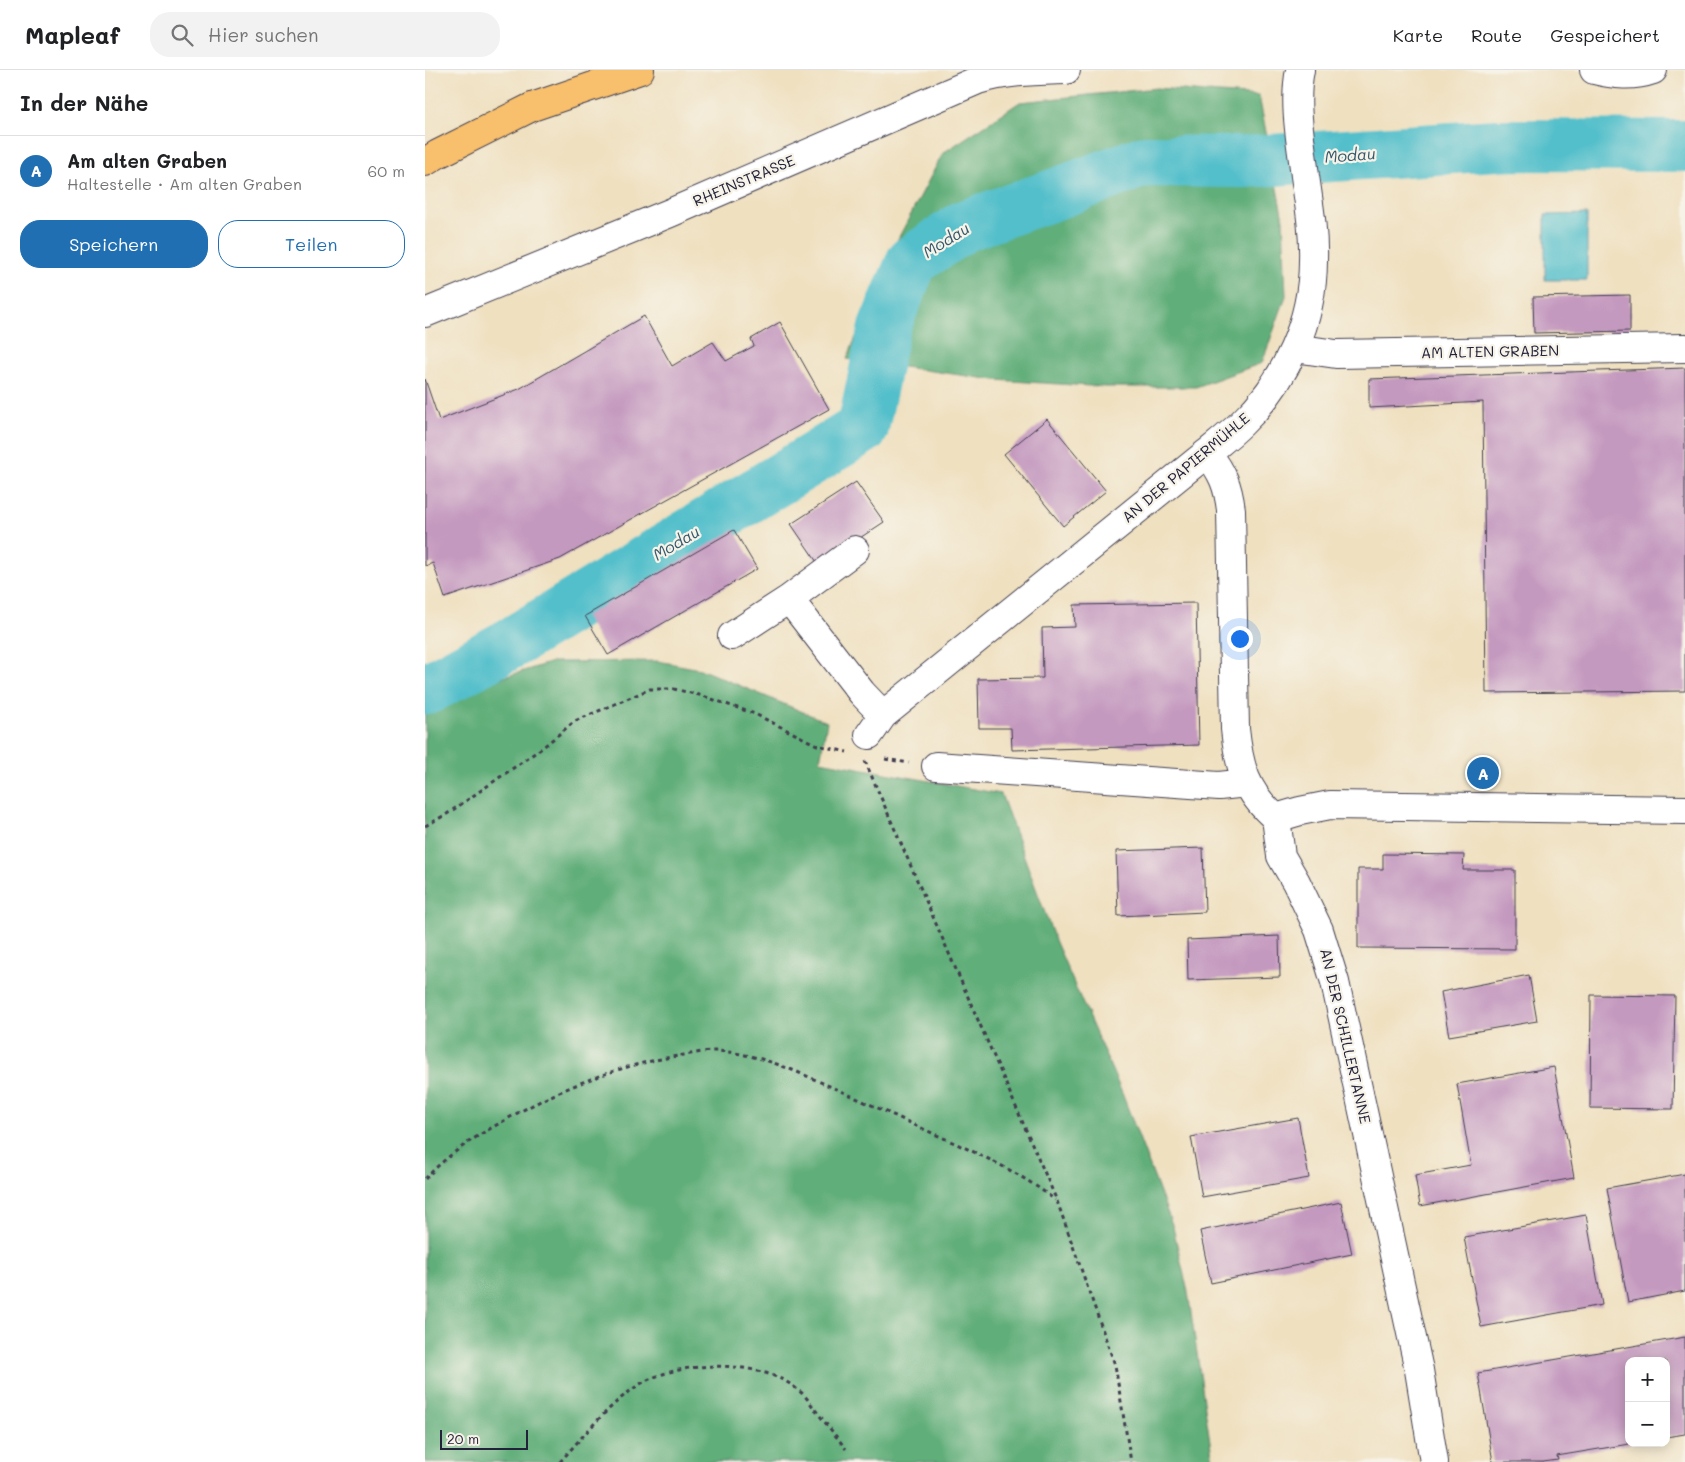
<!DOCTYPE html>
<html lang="de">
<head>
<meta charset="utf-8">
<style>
	body { margin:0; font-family:Mali,sans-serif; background:#f2f2f2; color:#202124 }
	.controls { position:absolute; right:15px; bottom:15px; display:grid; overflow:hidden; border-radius:10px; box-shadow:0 2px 12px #0003 }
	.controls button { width:45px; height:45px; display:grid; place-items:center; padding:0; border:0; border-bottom:1px solid #e0e0e0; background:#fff; color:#202124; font:25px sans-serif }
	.scale { position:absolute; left:15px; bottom:12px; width:88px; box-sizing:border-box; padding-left:5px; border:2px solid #22223b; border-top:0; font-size:14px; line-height:18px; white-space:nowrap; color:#22223b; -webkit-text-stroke:4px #f7f3e8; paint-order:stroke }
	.you { position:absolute; left:814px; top:568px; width:18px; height:18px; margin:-12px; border:4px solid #fff; border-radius:50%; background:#1a73e8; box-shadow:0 0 0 8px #1a73e833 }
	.badge { display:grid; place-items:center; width:32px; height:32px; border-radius:50%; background:#1f6fb2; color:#fff; font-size:16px; font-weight:700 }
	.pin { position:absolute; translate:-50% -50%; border:2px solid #fff; box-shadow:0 1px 5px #0006 }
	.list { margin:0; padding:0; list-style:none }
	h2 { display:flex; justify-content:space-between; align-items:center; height:65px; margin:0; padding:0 20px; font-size:21px }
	h2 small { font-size:16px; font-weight:400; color:#757577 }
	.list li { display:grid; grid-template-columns:32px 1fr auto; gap:15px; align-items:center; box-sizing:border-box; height:70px; padding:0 20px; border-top:1px solid #e0e0e0 }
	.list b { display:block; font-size:19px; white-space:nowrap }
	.list p { margin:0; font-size:16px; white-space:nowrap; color:#757577 }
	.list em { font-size:16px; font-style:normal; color:#757577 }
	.actions { display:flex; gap:10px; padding:15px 20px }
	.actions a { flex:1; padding:11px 0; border:1px solid #1f6fb2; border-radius:20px; text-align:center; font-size:18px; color:#1f6fb2 }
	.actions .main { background:#1f6fb2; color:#fff }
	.icon { flex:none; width:28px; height:28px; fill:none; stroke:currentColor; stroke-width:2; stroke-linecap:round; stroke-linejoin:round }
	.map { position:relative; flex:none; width:1260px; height:1392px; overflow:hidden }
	header { display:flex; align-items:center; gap:30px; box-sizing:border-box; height:70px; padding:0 25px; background:#fff; border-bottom:1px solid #e0e0e0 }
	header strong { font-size:24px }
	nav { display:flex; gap:28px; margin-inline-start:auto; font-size:18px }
	.search { width:350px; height:45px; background:#f2f2f2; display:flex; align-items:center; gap:12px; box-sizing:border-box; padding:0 18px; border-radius:20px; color:#757577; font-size:19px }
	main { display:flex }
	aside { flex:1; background:#fff }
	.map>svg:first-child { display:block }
	.forest { fill:#60ae79; stroke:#41685a }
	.water { fill:#52bfcb; stroke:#3a7083 }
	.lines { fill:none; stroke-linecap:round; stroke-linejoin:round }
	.river { stroke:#52bfcb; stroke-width:52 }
	.building { fill:#c499bf }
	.minor-casing { stroke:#413e4f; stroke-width:30 }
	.major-casing { stroke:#413e4f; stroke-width:30 }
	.path { stroke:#413e4f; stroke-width:3; stroke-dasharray:4 4; stroke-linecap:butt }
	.minor { stroke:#fff; stroke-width:28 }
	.major { stroke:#f8bf6c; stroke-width:28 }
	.labels { text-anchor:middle; stroke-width:4.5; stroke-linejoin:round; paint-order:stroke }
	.street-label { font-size:15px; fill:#22223b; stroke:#f7f3e8 }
	.water-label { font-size:16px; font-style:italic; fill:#33596d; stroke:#f7f3e8 }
</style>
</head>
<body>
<header>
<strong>Mapleaf</strong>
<div class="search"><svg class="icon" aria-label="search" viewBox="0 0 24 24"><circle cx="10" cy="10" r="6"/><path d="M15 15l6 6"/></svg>Hier suchen</div>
<nav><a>Karte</a><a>Route</a><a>Gespeichert</a></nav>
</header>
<main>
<aside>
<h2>In der Nähe<small></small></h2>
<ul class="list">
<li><span class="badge">A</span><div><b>Am alten Graben</b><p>Haltestelle · Am alten Graben</p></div><em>60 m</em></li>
</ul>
<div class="actions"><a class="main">Speichern</a><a>Teilen</a></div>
</aside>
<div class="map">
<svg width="1260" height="1392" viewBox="0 0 1260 1392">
	<rect width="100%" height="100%" fill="#f7f3e8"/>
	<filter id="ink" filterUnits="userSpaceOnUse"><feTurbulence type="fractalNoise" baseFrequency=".02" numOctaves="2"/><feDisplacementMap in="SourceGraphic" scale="10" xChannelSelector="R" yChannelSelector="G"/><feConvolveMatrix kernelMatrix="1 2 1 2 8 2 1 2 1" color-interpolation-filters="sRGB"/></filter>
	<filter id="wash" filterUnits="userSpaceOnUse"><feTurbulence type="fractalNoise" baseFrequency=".0096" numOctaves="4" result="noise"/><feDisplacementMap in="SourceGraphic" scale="20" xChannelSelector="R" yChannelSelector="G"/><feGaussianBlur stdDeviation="1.12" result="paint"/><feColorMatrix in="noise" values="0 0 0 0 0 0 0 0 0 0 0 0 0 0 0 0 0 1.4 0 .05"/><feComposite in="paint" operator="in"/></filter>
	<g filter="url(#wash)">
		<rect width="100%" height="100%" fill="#efe0c0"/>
		<path class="forest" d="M732,18l102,8 24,123 3,77 -24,67 -66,24h-90l-111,-7 -148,-21 42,-103 54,-103 77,-51z
			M233,591l42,8 127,53 -7,39 181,33 54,146 67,153 51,134 15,65 25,170h-788v-760l127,-40z"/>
		<path class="water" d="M1162,144v66h-42v-65z"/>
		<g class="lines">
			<path class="river" d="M0,619l4,-1 86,-47 348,-213 21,-100 28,-67 52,-35 89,-31 91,-34 99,1 254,-17 188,1"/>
		</g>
		<g id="blocks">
			<path class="building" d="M1205,225v36l-96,2 -1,-36z
				M219,246l28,50 41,-24 13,19 28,-15 -3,-7 29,-17 49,87 -269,150 -115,39 -12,-35 -8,3v-187l14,41 80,-31z
				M1260,298v323l-199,2 -3,-291 -114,6v-29z
				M622,349l59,72 -43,35 -59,-72z
				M431,412l28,40 -65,43 -28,-41z
				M309,460l23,39 -149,86 -23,-39z
				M771,533l3,142 -187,5 -1,-22h-32l-1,-49 65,-1 -1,-50 33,-1 -1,-22z
				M778,778l2,64 -87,4 -2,-65z
				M958,784l81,1 -1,15h52v79l-157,-1v-79h25z
				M854,866l1,41 -92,3 -1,-40z
				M1104,905l8,46 -88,15 -8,-44z
				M1166,925l84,1 -2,113 -83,-1z
				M1129,997l20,111 -154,28 -5,-31 56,-10 -14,-81z
				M873,1048l11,60 -107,19 -11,-60z
				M1260,1104v117l-57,11 -21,-114z
				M916,1132l11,52 -141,29 -11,-52z
				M1161,1145l16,90 -121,22 -17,-90z
				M1260,1267v97l-19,3v-76h-37v83l-72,12 1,4 -15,2h-50l-15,-89z"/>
		</g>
	</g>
	<g filter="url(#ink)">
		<use href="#blocks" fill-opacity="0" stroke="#413e4f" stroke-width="1"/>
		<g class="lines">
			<g class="minor-casing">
				<path id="minor" d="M1169,0c20,5 39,7 59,0
					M0,243l245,-100 308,-133c29,-9 58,-9 88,-10
					M870,278l41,6 349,-6
					M782,383c16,20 21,33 24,57l4,219c4,38 11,64 41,89l5,38 15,26 23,48 16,52 84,388 15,92
					M364,529l73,94 21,22
					M307,566l57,-37 66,-49
					M444,665l14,-20 324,-262c12,-10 24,-19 35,-30 44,-42 71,-102 71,-163 1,-28 -4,-56 -8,-84 -4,-34 -12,-72 -5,-106
					M511,696l283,20 28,-3
					M851,748l24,-7 30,-6 355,5"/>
			</g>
			<g class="major-casing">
				<path id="major" d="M0,92l13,-8 94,-47 108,-37"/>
			</g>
			<path class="path" d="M460,689l24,4
				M440,691l192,440 58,164 16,97
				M0,756l22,-12 95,-66 33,-27 75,-32h24l29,7 52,18 62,31 30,7
				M0,1109c21,-23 48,-41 75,-56 58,-34 116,-58 184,-68 9,-1 20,-4 30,-4 42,1 84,21 122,38 27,12 55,25 83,38 46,21 96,41 136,73
				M135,1392c22,-25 53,-62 82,-79 40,-23 120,-24 156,7 6,4 11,11 15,17 11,14 22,28 33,42"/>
			<use href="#minor" class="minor"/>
			<use href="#major" class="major"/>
		</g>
	</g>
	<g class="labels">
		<g class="street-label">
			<text transform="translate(319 111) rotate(-23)" y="5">RHEINSTRASSE</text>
			<text transform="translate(1065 282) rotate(-1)" y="5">AM ALTEN GRABEN</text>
			<text transform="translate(761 398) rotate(-40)" y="5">AN DER PAPIERMÜHLE</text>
			<text transform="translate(920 966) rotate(77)" y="5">AN DER SCHILLERTANNE</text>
		</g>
		<g class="water-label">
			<text transform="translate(925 85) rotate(-4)" y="6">Modau</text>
			<text transform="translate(521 170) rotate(-32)" y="6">Modau</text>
			<text transform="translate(251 473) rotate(-31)" y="6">Modau</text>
		</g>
	</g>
</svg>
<div class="controls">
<button>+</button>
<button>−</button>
</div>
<div class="scale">20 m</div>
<div class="you"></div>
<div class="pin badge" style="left:1058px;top:703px">A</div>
</div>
</main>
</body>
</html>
